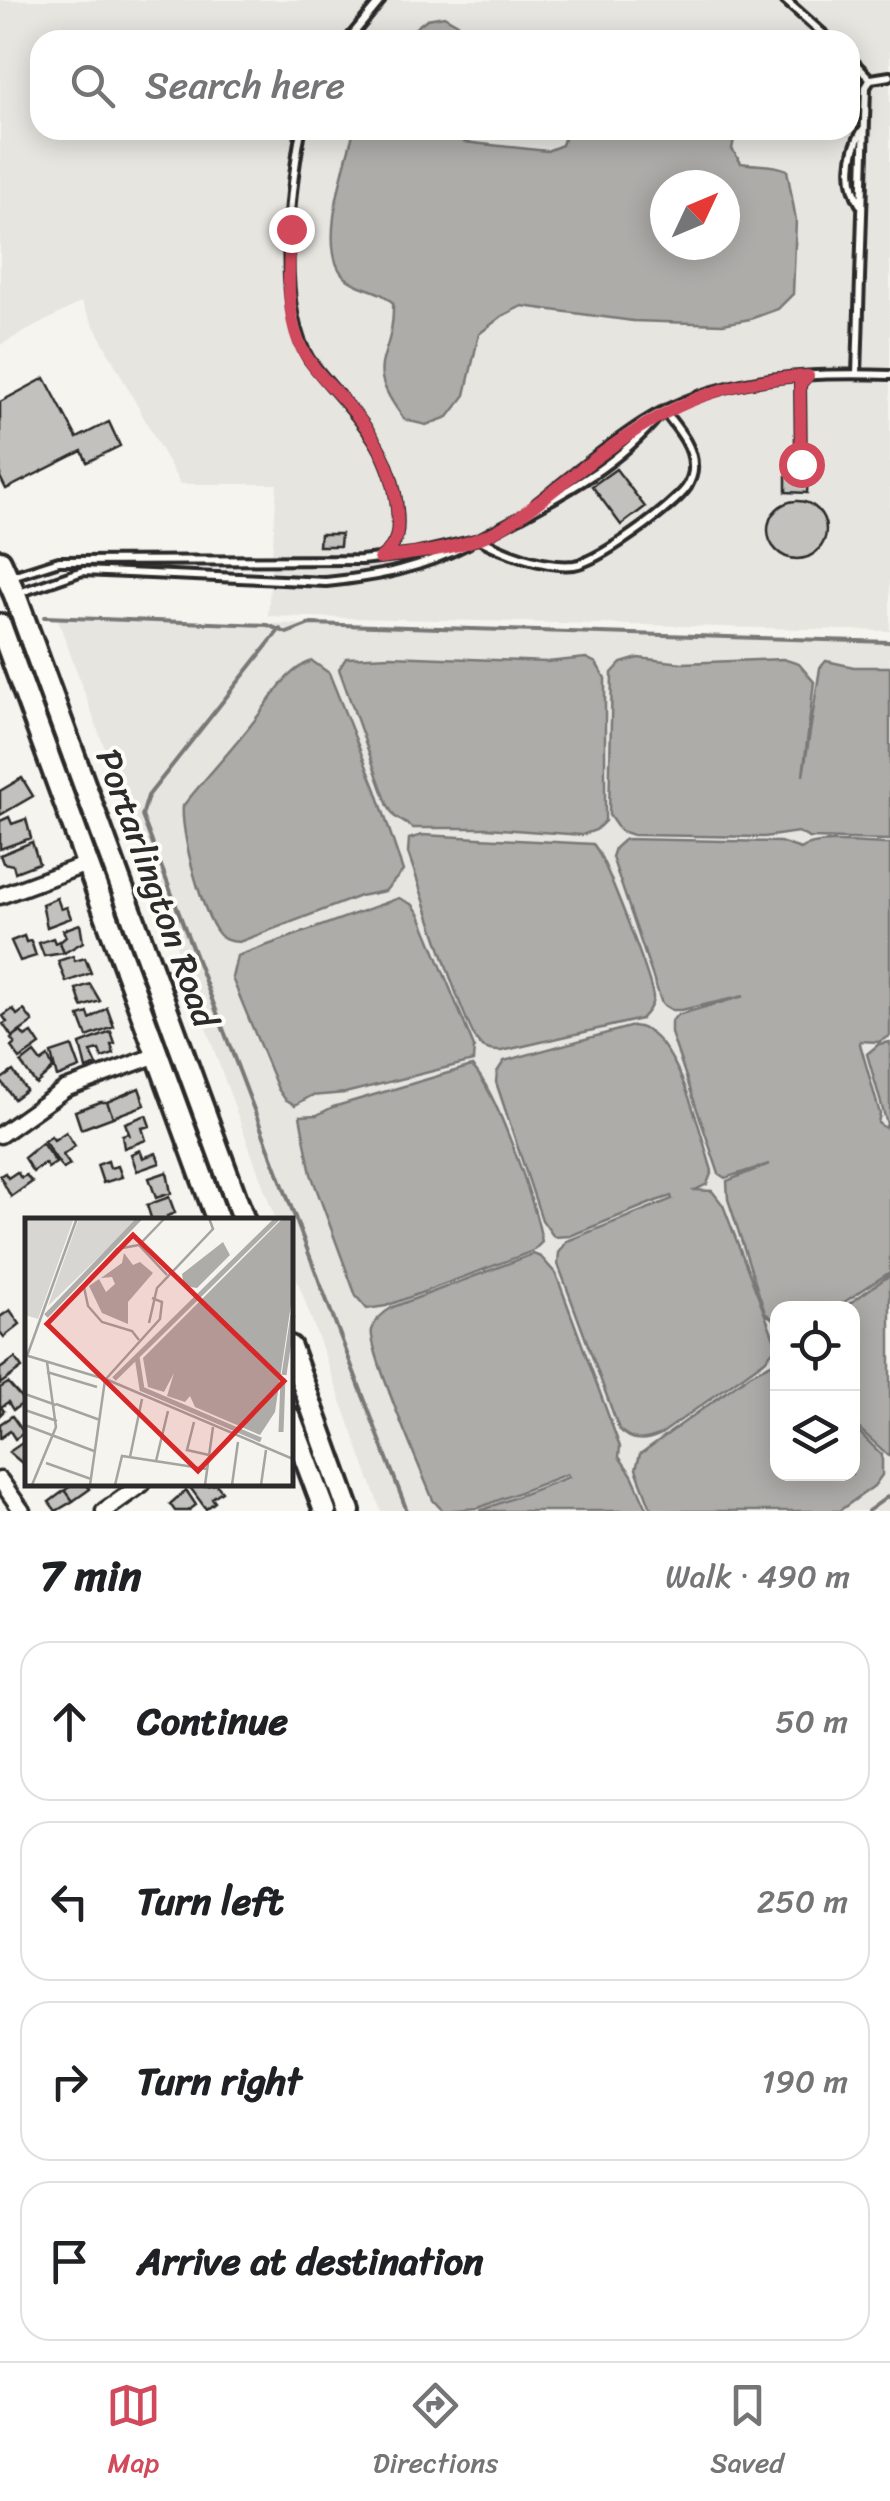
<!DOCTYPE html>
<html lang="en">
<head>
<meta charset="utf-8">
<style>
	body { margin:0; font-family:Sriracha,sans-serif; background:#f6f6f6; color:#202124 }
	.controls { position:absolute; right:30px; bottom:30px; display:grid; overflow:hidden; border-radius:20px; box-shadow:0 5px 25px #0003 }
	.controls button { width:90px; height:90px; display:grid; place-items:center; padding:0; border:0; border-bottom:2px solid #e0e0e0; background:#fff; color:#202124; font:50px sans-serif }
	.compass { position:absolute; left:650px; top:170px; width:90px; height:90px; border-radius:50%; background:#fff; box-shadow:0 5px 25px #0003; rotate:46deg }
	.stop { position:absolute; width:30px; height:30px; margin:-22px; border:8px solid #d1495b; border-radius:50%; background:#fff }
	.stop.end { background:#d1495b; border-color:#fff; box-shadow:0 2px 10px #0008 }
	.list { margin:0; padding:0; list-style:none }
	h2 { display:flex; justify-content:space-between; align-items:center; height:130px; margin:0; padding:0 40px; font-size:42px }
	h2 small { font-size:32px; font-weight:400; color:#757577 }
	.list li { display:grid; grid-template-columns:65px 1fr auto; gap:30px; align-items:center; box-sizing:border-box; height:160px; margin:0 20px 20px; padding:0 20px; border:2px solid #e0e0e0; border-radius:30px }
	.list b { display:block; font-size:38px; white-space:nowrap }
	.list em { font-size:32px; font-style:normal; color:#757577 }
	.icon { flex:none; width:55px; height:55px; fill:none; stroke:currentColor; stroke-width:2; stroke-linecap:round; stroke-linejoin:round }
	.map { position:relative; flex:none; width:890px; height:1511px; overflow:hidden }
	.search { position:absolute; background:#fff; box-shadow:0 5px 25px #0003; left:30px; right:30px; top:30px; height:110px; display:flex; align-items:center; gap:25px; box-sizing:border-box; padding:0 35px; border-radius:30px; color:#757577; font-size:38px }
	.sheet { height:850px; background:#fff }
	nav { display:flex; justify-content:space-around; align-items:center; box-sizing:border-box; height:140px; border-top:2px solid #e0e0e0; background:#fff; font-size:28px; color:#757577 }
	nav a { display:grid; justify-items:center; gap:5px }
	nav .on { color:#d1495b }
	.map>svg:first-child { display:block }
	.built { fill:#e6e5e0; fill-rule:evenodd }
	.water { fill:#adaca9; stroke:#797877; stroke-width:2.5; fill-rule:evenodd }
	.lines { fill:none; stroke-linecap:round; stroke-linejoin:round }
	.stream { stroke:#797877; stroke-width:4 }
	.building { fill:#c2c1be; stroke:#2b2b2b; stroke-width:2.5 }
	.lane-casing { stroke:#2b2b2b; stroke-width:14 }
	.street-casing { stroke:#2b2b2b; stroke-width:21 }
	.secondary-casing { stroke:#2b2b2b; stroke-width:28 }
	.lane { stroke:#fdfcf7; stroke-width:6 }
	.street { stroke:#fdfcf7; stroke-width:14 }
	.secondary { stroke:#fdfcf7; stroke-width:20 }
	.route { stroke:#d1495b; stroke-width:12 }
	.labels { text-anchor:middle; stroke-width:8; stroke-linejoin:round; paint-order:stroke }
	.street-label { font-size:35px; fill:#2b2b2b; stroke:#fdfcf7 }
	.inset-river { fill:none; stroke:#adaca9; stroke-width:5 }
	.inset-road { fill:none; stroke:#a4a4a1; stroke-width:2.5 }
	.view { fill:#d62828; fill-opacity:0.15; stroke:#d62828; stroke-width:5 }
	.inset-edge { fill:none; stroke:#2b2b2b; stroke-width:5 }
</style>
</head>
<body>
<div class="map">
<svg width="890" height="1511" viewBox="0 0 890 1511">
	<rect width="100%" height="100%" fill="#f5f4ef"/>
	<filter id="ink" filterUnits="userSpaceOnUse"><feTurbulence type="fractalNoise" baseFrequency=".01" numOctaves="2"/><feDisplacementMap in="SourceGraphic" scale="20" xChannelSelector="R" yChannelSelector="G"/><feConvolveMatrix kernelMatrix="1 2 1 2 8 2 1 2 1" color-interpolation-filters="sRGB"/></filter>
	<g filter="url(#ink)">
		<path class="built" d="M0,0h890v631l-622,-15 9,-132h-97l-99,-182 -81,43zM40,40h810v90h-810zM665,185h60v60h-60z
			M57,617l833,25v869h-509l-91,-251v-39h-14zM778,1308h74v166h-74z"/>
		<path class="water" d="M444,16l42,24h-86l27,-21z
			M354,130h108l2,12 83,9 15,-6 5,-15h169l-4,19 9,14c16,3 31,0 46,7l9,50 -3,74 -15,15 -28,10 -27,5 -90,-3 -111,-15 -20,10 -23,18 -14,61 -17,22 -22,8 -21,-5c-46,-60 -10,-56 -12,-117 -13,-15 -35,-13 -48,-26 -29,-27 1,-114 9,-147zM665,185h60v60h-60z
			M390,656l157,6 39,-4 10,5 9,15v143l-9,9 -14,5 -95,-7h-74l-19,-12 -6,-10 -49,-137 7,-11z
			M638,658l45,5 100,-4 16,5 15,18 -11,94 17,-108 6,-7 28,6h36v173l-81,-2 -11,-6 -34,5 -131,-2 -13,-4 -11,-16 3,-142 9,-10z
			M312,661l17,12 47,117 27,81 -18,20 -25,5 -121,46c-7,-1 -10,0 -16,-4 -20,-16 -43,-107 -40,-132 26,-33 56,-63 80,-97 14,-19 25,-39 49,-48z
			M422,835l171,9c11,11 61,142 60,155 -1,8 -7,15 -12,20l-139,32c-8,0 -15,0 -22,-6 -15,-14 -61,-162 -72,-192l1,-14z
			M625,839l155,3 21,7c17,-12 67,-5 89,-5v192l-12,6 -18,-1v3l20,70 -2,9 7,5 2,-4 -20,-70 12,-10 11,-2v230l-55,36h-57l-1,14 -12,-9 -37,-114 -1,-18 42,-17 -44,14 -6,-4 -48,-141v-11l6,-7 67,-19 -63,14h-9l-10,-6 -50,-147 3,-9z
			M399,898l14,7 7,10 54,132 -1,14 -128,32 -34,3 -16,9 -10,-6 -7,-10 -46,-111 5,-22z
			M633,1026c44,2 68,110 79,145l-5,13 -12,6 17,1 11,14 54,141 -12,14 -104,74c-17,8 -29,8 -42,-5l-61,-165 1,-11 8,-12 105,-42 -1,-3 -15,5 -86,35 -16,1 -12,-17 -46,-138 1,-10 7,-11z
			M472,1066c24,24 65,141 70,176l-9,9 -147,55 -19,3 -11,-13 -45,-122 -11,-58 17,-1 16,-8z
			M533,1254l8,3 15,17 64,173 -1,10 13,18 16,36h-169l90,-34 -2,-3 -89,34 -35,3 -10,-11c-10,-25 -66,-153 -61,-170 3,-10 12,-18 21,-23z
			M890,1275v182l-37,-34 -1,-115h-9z
			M771,1364l6,1 1,109h74l1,-48 29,29v20l-8,11 -35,25h-187l-16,-42 4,-15 111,-80z"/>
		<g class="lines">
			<path class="stream" d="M44,617l224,8 19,8 23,-9 580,18
				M280,629l-132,167 -6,20 265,695
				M868,1511l22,-16"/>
		</g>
		<path class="building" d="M45,378l32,60 32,-16 11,24 -33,16 -5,-11 -76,38 -6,-12v-75z
			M616,469l29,38 -24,18 -29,-39z
			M786,476h22l-1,17 -21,-1z
			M768 530a29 29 0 1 1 58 0a29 29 0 1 1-58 0Z
			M320,534h21l-1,12h-21z
			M22,778l11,18 -33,19v-24z
			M9,817l3,7 14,-5 5,19 -31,11v-28z
			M32,842l7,21 -24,9 -2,-7 -10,-2 -3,-8z
			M57,898l4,11 6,-2 4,11 -24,9 -5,-23z
			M80,924l3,18 -19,11 -4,-11 6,-5 -3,-7z
			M24,936l2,6 5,-1 5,15 -16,5 -9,-20z
			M53,938l2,5 4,-2 5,12 -20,3 -5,-13z
			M73,956l2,5 10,-3 6,15 -25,9 -8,-21z
			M90,984l10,17 -18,6 -6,-18z
			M107,1008l7,19 -27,10 -8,-21 9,-3 2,6z
			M13,1009l4,6 7,-5 9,12 -21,15 -9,-13 4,-2 -4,-6z
			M21,1032l4,5 7,-4 8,12 -20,14 -9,-12 4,-3 -4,-5z
			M111,1032l4,12 -4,1 3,9 -12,4 -3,-8 -8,2 6,13 -11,4 -6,-25z
			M72,1046l8,22 -23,9 -6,-24z
			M34,1053l7,9 7,-5 5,12 -17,15 -15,-21z
			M13,1071l13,19 -12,9 -14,-19z
			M139,1088l6,17 -32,12 -6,-15z
			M100,1102h7l6,15 -32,12 -6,-18z
			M146,1115l4,11 -8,2 4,12 -22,8 -2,-13 6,-2 2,3 -5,-13z
			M66,1132l9,14 -12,9 7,10 -7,4 -19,-28 7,-5 3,4z
			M42,1143l14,20 -8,5 -3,-5 -12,9 -9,-14z
			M140,1150l3,8 13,-5 4,10 -23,8 -6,-17z
			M108,1161l2,7 8,-2 4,11 -19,6 -6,-18z
			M17,1172l4,6 5,-3 6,7 -21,15 -11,-21 5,-3 3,5z
			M167,1172l4,21 -15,5 -7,-20z
			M169,1197l6,16 -8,3 1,3 -16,2 -5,-16z
			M10,1310l10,14 -16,13 -4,-5v-15z
			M15,1358l7,10 -22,16v-15z
			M8,1383l17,19 -12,8 -5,-8 -7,5 3,4 -4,4v-27z
			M12,1416l12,17 -9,6 -5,-8 -10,7v-14z
			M28,1439v29l-19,-16z
			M74,1484h12l4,5 -17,12 -8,-11z
			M193,1484l11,2 12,-2 6,7 -10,7 3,4 -9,7 -17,-23z
			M65,1490l8,11 -17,10 -7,-9z
			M186,1490l10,15 -8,6h-13l-5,-7z"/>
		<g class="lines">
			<g class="lane-casing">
				<path id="lane" d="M785,0l45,40
					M348,40l33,-40
					M850,58l20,21
					M301,130c-11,61 -25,175 8,229 38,51 83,81 88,150 2,20 2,36 -16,48
					M860,204c-13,-21 -11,-51 2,-73
					M857,374l9,-287 5,-8 19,-3
					M801,464l-1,-80 7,-8
					M537,503c34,-27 68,-56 105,-80 75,-47 163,-51 248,-48
					M479,539c64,-35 135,-67 181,-125
					M9,577l50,-16 302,-1 53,-6 65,-15c26,14 65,29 95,26 24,-3 99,-58 113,-78 4,-7 7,-14 6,-22 0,-20 -17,-38 -28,-53
					M16,594l67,-23 243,11c55,-6 93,-13 142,-38"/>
			</g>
			<g class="street-casing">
				<path id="street" d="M0,896l87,-32
					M0,1135l65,-46 92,-34
					M0,1480l22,31
					M104,1511l38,-27"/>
			</g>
			<g class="secondary-casing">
				<path id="secondary" d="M0,561l15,34 229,626
					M0,625l218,596
					M290,1347l59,164
					M290,1418l35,93"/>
			</g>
			<use href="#lane" class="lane"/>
			<use href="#street" class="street"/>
			<use href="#secondary" class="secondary"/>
		</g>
	</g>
	<g class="lines" filter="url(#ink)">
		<path class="route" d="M291,229c-2,37 -6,79 8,114 8,18 24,35 37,49 34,36 58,69 61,119 2,21 1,34 -17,47 32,-4 67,-8 98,-19 33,-12 61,-38 89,-59 79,-61 137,-100 241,-104l-8,8 1,80"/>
	</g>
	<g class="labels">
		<g class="street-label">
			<text transform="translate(157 888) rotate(70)" y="12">Portarlington Road</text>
		</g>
	</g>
	<g transform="translate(25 1218)">
		<rect width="268" height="268" fill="#f5f4ef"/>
		<path d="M0,0h49l-36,101 -13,-4zM54,0h60l-91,88z" fill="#d7d6d2"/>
		<path d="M258,0h9v80l-17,114 -15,23 -65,-28 -5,-11 -5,6 -18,-6 7,-23 -10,19 -16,-5 -5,-29zM198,24l7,13 -33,33 -13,-2 -2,-12zM99,35l9,12 7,-3 13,11 -25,29v22l-26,-11 -13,-27 10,-7 7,13 9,-8 -3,-7 -11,1 21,-15z" fill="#adaca9"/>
		<path class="inset-river" d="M21,98l94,-98M112,139l5,32 119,51M259,157l9,-60M89,161l164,-161M256,214l2,-54"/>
		<path class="inset-road" d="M140,0l-26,27 28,30M114,27l-22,4 -33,38 4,19 14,16 30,9 7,9M124,105l8,-35 56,-59 -4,-11M0,137l83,25 185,79M2,138l50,-138M22,154l50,15M80,162l55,-61 2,-17 -10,-4M0,176l31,11M31,186l44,16M0,192l32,11M169,204l-7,28 22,5M0,207l69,26M105,239l12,-58M131,243l12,-50M21,245l45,16M7,267l24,-58 -9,-65M65,267l15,-105M90,267l7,-29 85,13M180,267l8,-58M207,267l6,-43M236,267l5,-35"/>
		<path class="view" d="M108,17l151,146 -86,90 -151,-147z"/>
		<rect width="268" height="268" class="inset-edge"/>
	</g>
</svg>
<div class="controls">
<button><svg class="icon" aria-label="locate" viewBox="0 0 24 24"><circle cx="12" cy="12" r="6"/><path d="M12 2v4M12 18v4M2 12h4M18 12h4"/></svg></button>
<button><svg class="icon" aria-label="layers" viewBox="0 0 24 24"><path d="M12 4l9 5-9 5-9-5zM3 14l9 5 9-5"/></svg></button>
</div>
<svg class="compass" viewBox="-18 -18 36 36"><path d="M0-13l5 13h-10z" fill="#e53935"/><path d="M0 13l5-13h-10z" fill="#757577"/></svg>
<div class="stop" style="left:801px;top:464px"></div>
<div class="stop end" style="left:291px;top:229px"></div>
<div class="search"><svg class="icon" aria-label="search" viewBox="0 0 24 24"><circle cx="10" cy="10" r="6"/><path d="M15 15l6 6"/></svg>Search here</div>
</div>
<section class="sheet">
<h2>7 min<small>Walk · 490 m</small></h2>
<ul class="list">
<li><svg class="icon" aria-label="ahead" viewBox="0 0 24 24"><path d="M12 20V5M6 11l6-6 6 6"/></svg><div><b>Continue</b></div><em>50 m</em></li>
<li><svg class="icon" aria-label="left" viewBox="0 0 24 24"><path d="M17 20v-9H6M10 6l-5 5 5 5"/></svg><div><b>Turn left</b></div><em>250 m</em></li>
<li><svg class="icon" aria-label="right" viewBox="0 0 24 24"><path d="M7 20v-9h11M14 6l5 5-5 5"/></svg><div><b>Turn right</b></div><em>190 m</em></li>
<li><svg class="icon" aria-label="arrive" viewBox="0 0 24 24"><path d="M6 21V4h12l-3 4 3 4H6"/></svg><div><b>Arrive at destination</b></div></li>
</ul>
</section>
<nav>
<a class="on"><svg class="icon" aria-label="map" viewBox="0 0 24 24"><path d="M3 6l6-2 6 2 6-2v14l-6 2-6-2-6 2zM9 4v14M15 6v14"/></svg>Map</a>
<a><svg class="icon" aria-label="directions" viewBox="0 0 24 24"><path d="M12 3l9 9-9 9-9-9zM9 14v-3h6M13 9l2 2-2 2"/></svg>Directions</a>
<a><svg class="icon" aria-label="saved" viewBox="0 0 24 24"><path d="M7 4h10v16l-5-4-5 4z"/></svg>Saved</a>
</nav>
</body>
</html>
